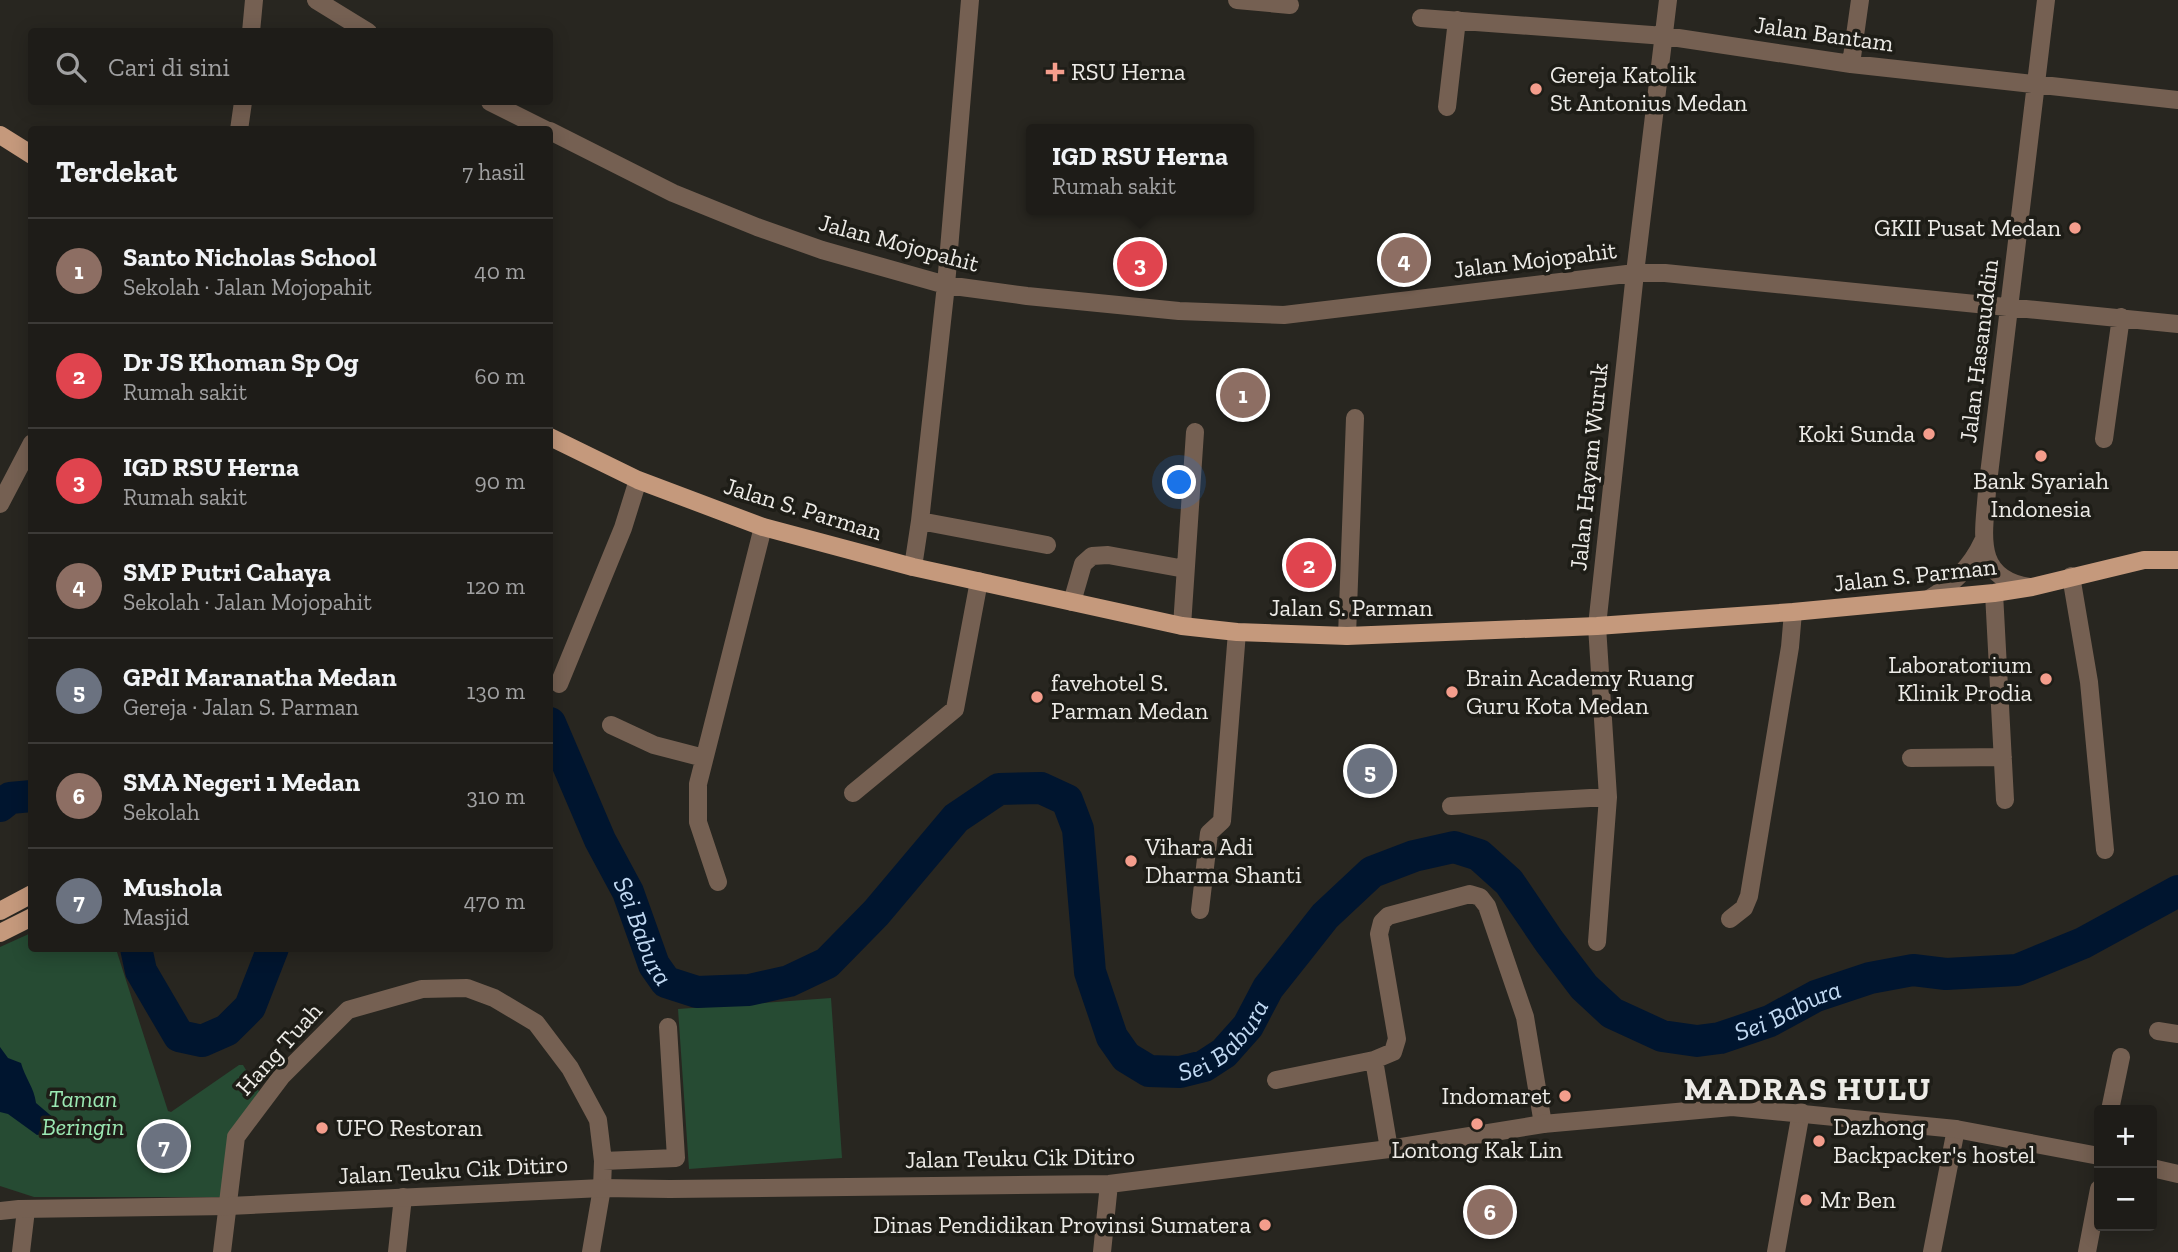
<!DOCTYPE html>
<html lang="id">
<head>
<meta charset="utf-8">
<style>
	body { margin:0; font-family:"Zilla Slab",serif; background:#262521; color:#f1f3f6 }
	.controls { position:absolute; right:21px; bottom:21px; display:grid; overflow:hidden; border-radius:7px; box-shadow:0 4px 18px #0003 }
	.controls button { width:63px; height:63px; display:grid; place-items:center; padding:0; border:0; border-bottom:2px solid #3c3a37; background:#1e1c18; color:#f1f3f6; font:35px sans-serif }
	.you { position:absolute; left:1180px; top:483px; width:24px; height:24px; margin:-18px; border:5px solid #fff; border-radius:50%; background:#1a73e8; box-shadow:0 0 0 10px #1a73e833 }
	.badge { display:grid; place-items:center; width:46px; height:46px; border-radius:50%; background:#db2777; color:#fff; font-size:23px; font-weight:700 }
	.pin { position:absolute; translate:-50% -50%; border:4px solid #fff; box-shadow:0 2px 7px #0006 }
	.popup { position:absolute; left:1026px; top:124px; width:228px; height:91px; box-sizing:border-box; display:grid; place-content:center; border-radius:7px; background:#1e1c18; filter:drop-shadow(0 2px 5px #0005); font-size:23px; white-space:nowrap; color:#a1a1a2 }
	.popup b { font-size:26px; color:#f1f3f6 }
	.popup::after { content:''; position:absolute; left:50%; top:100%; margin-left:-14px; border:14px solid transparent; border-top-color:#1e1c18 }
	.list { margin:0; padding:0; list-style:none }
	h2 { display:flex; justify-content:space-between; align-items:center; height:91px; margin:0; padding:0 28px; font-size:30px }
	h2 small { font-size:23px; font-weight:400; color:#a1a1a2 }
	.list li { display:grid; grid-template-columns:46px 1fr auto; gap:21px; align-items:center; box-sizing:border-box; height:105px; padding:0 28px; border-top:2px solid #3c3a37 }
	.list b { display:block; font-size:26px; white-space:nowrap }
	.list p { margin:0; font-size:23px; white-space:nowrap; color:#a1a1a2 }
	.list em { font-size:23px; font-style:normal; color:#a1a1a2 }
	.icon { flex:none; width:38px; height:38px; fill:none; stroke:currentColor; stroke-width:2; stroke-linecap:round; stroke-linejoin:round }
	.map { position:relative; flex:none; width:2178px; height:1252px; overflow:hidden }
	.search { position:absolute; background:#1e1c18; box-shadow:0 4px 18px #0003; left:28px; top:28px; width:525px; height:77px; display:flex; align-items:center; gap:18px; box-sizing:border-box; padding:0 24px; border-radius:7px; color:#a1a1a2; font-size:26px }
	.panel { position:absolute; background:#1e1c18; box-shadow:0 4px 18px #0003; left:28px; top:126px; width:525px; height:826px; border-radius:7px }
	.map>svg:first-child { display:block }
	.green { fill:#264b33 }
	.water { fill:#00152f }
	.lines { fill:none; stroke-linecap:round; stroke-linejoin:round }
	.river { stroke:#00152f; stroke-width:32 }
	.minor { stroke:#756052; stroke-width:18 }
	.tertiary { stroke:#756052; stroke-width:18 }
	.primary { stroke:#c5997c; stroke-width:18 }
	.poi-dot { fill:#f49d8c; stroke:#1e1d17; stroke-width:2.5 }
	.labels { text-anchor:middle; stroke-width:7; stroke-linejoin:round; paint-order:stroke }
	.street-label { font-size:24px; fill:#edebe7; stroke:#1e1d17 }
	.poi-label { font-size:24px; fill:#edebe7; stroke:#1e1d17; text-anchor:start }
	.park-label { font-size:24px; font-style:italic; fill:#9be9b3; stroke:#1e1d17 }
	.water-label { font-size:26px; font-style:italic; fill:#c1d9f2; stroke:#1e1d17 }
	.district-label { font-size:32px; font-weight:bold; letter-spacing:2px; fill:#edebe7; stroke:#1e1d17 }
</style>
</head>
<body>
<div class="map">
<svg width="2178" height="1252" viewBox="0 0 2178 1252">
	<rect width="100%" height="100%" fill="#282620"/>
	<path class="green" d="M31,933l1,15 84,1 52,162 3,1 68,-47h4l17,28 -38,104h-188l-34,-11v-239z
		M831,998l11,160 -153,11 -11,-160z"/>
	<path class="water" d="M0,1047l8,11 13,5c4,15 13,24 15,40l26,22 -2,5 -23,5 -29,-21 -8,-2z"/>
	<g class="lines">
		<g class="river">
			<path id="s1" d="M550,723l50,117 28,52 26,73 12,17 31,10 52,-2 40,-9 38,-18 49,-50 80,-95 43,-29 42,-1 26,12 11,29 12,143 22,65 14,20 23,14 31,1 24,-6 20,-13 24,-27 20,-38 31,-39 26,-33 47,-44 42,-16 40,-9 25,8 30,27 40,59 35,46 28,26 50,23 35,5 23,-3 50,-17 46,-25 54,-18 43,-8 33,4 71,-4 66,-27 95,-52"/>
			<path d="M0,806l10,-8 22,-2"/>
			<path d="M136,948l5,23 38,65 23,5 25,-11 23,-23 23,-59"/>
		</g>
		<path class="minor" d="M316,0l52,32
			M1237,0l53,5
			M1421,18l244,18 186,28 327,36
			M1851,64l9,-64
			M490,102l56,28
			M1447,107l10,-87
			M550,131l123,62 84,34 65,23 124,35 81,11 152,15 105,4 351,-42h30l513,51
			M2104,439l17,-122
			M0,504l32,-61
			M920,521l127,24
			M913,567l7,-46 26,-236 24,-285
			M2071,576l18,106 16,168
			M2029,587c-56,-9 -45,-53 -42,-96l59,-491
			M1994,593l11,207
			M1929,599c24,-15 42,-32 54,-58
			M1072,602l11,-38 9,-8 16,-1 77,14
			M1182,626l13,-194
			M1347,636l8,-218
			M559,684l64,-156 15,-48
			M611,725l43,20 50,13
			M1911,758l92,-1
			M853,793l102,-84 24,-128
			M1451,806l157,-9
			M718,882l-20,-60v-38l65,-257
			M1200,910l9,-77 13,-12 15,-189
			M1730,919l14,-11 5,-12 41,-249 3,-35
			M1597,942l11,-145 -11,-171 38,-353 33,-273
			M2158,1031l20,3
			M1276,1080l98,-20
			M2110,1110l11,-53
			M1389,1149l-15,-89 19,-8 4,-13 -18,-105 3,-12 6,-6 82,-22 10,3 7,9 38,111 18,107
			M603,1161l73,-3 -8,-131
			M21,1252l5,-42
			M222,1252l14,-115 45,-60 67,-67 74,-21 45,-1 27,10 42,25 34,45 28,52 5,41 -1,27 -11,64
			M397,1252l6,-55
			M1776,1252l25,-140
			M1932,1252l24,-123
			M2087,1252l12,-63"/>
		<path class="tertiary" d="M251,32l3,-32
			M239,130l4,-28
			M2152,1168l26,6
			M0,1211l19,-2 210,-3 373,-18 68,1 439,-5 280,-35 154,-25 189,-17 224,22 143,27
			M1102,1252l7,-68"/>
		<path class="primary" d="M0,135l32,20
			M550,437l88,43 125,47 150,40 269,59 55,6 110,4 250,-10 196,-14 201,-19 38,-6 112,-27h34
			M0,911l32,-17
			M0,933l32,-16"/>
	</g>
	<g class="poi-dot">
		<path d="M1051.5 61.5h7v7h7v7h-7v7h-7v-7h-7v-7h7z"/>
		<circle cx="1536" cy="89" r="7"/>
		<circle cx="2075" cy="228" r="7"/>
		<circle cx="1929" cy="434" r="7"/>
		<circle cx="2041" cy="456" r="7"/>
		<circle cx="2046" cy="679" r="7"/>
		<circle cx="1452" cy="692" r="7"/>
		<circle cx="1037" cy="697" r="7"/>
		<circle cx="1131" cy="861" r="7"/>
		<circle cx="1565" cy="1096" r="7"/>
		<circle cx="1477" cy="1124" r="7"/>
		<circle cx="322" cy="1128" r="7"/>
		<circle cx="1819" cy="1141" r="7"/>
		<circle cx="1806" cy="1200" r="7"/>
		<circle cx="1265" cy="1225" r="7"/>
	</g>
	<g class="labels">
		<g class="street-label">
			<text transform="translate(1824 34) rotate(8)" y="8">Jalan Bantam</text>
			<text transform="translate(899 243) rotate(15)" y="8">Jalan Mojopahit</text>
			<text transform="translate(1535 260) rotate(-7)" y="8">Jalan Mojopahit</text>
			<text transform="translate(1979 351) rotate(-83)" y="8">Jalan Hasanuddin</text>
			<text transform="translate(1589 467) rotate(-84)" y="8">Jalan Hayam Wuruk</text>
			<text transform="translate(803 509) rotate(17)" y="8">Jalan S. Parman</text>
			<text transform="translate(1915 575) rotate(-6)" y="8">Jalan S. Parman</text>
			<text x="1351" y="616">Jalan S. Parman</text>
			<text transform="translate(279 1049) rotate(-48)" y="8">Hang Tuah</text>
			<text transform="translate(1020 1158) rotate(-1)" y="8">Jalan Teuku Cik Ditiro</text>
			<text transform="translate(453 1170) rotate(-3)" y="8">Jalan Teuku Cik Ditiro</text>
		</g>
		<g class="poi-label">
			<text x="1071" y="80">RSU Herna</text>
			<text x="1550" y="83">Gereja Katolik<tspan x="1550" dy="28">St Antonius Medan</tspan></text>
			<text x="2061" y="236" text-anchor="end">GKII Pusat Medan</text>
			<text x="1915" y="442" text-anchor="end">Koki Sunda</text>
			<text x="2041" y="489" text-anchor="middle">Bank Syariah<tspan x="2041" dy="28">Indonesia</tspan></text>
			<text x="2032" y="673" text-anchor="end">Laboratorium<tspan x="2032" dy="28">Klinik Prodia</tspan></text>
			<text x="1466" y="686">Brain Academy Ruang<tspan x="1466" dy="28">Guru Kota Medan</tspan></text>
			<text x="1051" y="691">favehotel S.<tspan x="1051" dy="28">Parman Medan</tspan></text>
			<text x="1145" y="855">Vihara Adi<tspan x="1145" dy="28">Dharma Shanti</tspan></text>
			<text x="1551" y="1104" text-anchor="end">Indomaret</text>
			<text x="1833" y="1135">Dazhong<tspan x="1833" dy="28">Backpacker's hostel</tspan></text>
			<text x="336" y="1136">UFO Restoran</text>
			<text x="1477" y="1158" text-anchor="middle">Lontong Kak Lin</text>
			<text x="1820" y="1208">Mr Ben</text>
			<text x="1251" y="1233" text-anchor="end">Dinas Pendidikan Provinsi Sumatera</text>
		</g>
		<g class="park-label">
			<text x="83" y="1107">Taman<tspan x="83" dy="28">Beringin</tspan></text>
		</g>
		<g class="water-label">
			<text dy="9" stroke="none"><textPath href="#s1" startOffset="228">Sei Babura</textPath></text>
			<text dy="9" stroke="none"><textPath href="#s1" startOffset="1885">Sei Babura</textPath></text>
			<text dy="9" stroke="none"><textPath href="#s1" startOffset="1150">Sei Babura</textPath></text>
		</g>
		<g class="district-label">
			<text x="1808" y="1100">MADRAS HULU</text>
		</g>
	</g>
</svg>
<div class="controls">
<button>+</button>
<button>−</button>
</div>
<div class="you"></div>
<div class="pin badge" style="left:1243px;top:395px;background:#8d6e63">1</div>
<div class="pin badge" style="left:1309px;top:565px;background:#e0444e">2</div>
<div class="pin badge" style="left:1140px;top:264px;background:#e0444e">3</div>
<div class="popup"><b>IGD RSU Herna</b>Rumah sakit</div>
<div class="pin badge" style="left:1404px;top:260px;background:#8d6e63">4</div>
<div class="pin badge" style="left:1370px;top:771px;background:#6b7280">5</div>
<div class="pin badge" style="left:1490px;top:1212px;background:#8d6e63">6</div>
<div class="pin badge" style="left:164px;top:1146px;background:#6b7280">7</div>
<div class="search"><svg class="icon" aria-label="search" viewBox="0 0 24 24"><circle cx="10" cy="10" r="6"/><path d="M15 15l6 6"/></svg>Cari di sini</div>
<section class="panel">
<h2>Terdekat<small>7 hasil</small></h2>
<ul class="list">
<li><span class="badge" style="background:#8d6e63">1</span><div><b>Santo Nicholas School</b><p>Sekolah · Jalan Mojopahit</p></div><em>40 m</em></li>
<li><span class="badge" style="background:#e0444e">2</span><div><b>Dr JS Khoman Sp Og</b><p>Rumah sakit</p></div><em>60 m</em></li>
<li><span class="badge" style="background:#e0444e">3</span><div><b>IGD RSU Herna</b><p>Rumah sakit</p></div><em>90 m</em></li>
<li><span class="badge" style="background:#8d6e63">4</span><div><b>SMP Putri Cahaya</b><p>Sekolah · Jalan Mojopahit</p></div><em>120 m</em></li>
<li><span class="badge" style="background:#6b7280">5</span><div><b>GPdI Maranatha Medan</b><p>Gereja · Jalan S. Parman</p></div><em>130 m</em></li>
<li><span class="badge" style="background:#8d6e63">6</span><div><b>SMA Negeri 1 Medan</b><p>Sekolah</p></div><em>310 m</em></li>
<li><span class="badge" style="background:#6b7280">7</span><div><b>Mushola</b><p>Masjid</p></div><em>470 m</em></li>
</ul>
</section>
</div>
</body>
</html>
